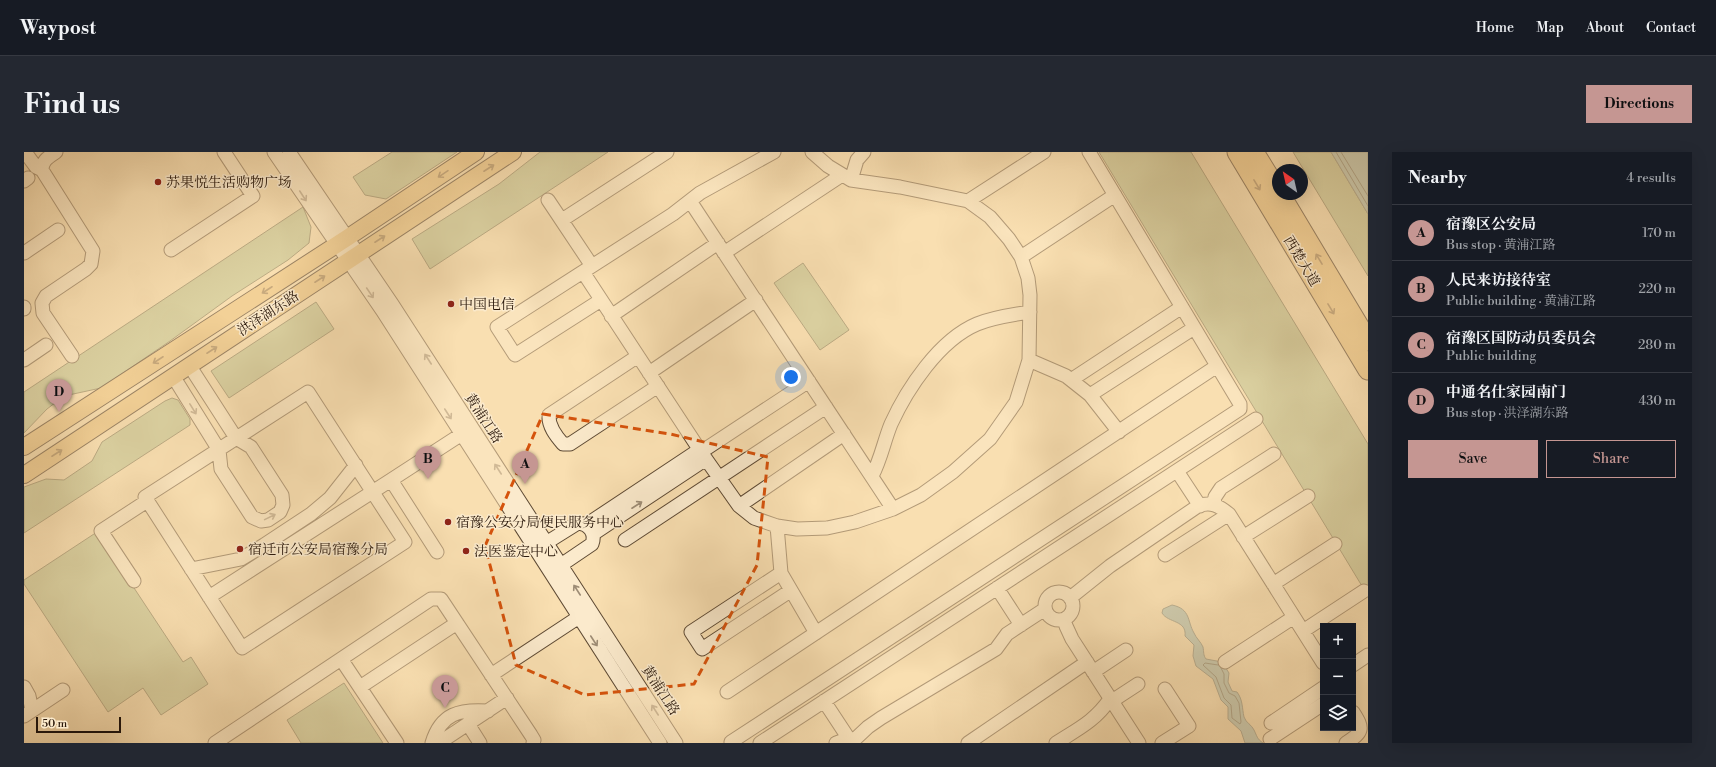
<!DOCTYPE html>
<html lang="en">
<head>
<meta charset="utf-8">
<style>
	body { margin:0; font-family:"Libre Bodoni","Noto Serif SC",serif; background:#242831; color:#f1f3f6 }
	.controls { position:absolute; right:12px; bottom:12px; display:grid; overflow:hidden; border-radius:0px; box-shadow:0 4px 16px #0002 }
	.controls button { width:36px; height:36px; display:grid; place-items:center; padding:0; border:0; border-bottom:1px solid #363941; background:#171b24; color:#f1f3f6; font:20px sans-serif }
	.compass { position:absolute; left:1248px; top:12px; width:36px; height:36px; border-radius:50%; background:#171b24; box-shadow:0 4px 16px #0002; rotate:326deg }
	.scale { position:absolute; left:12px; bottom:10px; width:85px; box-sizing:border-box; padding-left:4px; border:2px solid #2b190b; border-top:0; font-size:11px; line-height:14px; white-space:nowrap; color:#2b190b; -webkit-text-stroke:3px #fbeacc; paint-order:stroke }
	.you { position:absolute; left:767px; top:225px; width:14px; height:14px; margin:-10px; border:3px solid #fff; border-radius:50%; background:#1a73e8; box-shadow:0 0 0 6px #1a73e833 }
	.badge { display:grid; place-items:center; width:26px; height:26px; border-radius:50%; background:#c59692; color:#111; font-size:13px; font-weight:700 }
	.pin { position:absolute; translate:-50% -33px; filter:drop-shadow(0 1px 2px #0008) }
	.pin::after { content:''; position:absolute; top:21px; width:14px; height:12px; background:inherit; clip-path:polygon(0 0,100% 0,50% 100%) }
	.list { margin:0; padding:0; list-style:none }
	h2 { display:flex; justify-content:space-between; align-items:center; height:52px; margin:0; padding:0 16px; font-size:17px }
	h2 small { font-size:13px; font-weight:400; color:#9ea1a6 }
	.list li { display:grid; grid-template-columns:26px 1fr auto; gap:12px; align-items:center; box-sizing:border-box; height:56px; padding:0 16px; border-top:1px solid #363941 }
	.list b { display:block; font-size:15px; white-space:nowrap }
	.list p { margin:0; font-size:13px; white-space:nowrap; color:#9ea1a6 }
	.list em { font-size:13px; font-style:normal; color:#9ea1a6 }
	.actions { display:flex; gap:8px; padding:12px 16px }
	.actions a { flex:1; padding:9px 0; border:1px solid #c59692; border-radius:0px; text-align:center; font-size:14px; color:#c59692 }
	.actions .main { background:#c59692; color:#111 }
	.icon { flex:none; width:22px; height:22px; fill:none; stroke:currentColor; stroke-width:2; stroke-linecap:round; stroke-linejoin:round }
	.map { position:relative; flex:none; width:1344px; height:591px; overflow:hidden; border-radius:0px }
	header { display:flex; align-items:center; gap:24px; box-sizing:border-box; height:56px; padding:0 20px; background:#171b24; border-bottom:1px solid #363941 }
	header strong { font-size:19px }
	nav { display:flex; gap:22px; margin-inline-start:auto; font-size:14px }
	.intro { display:flex; align-items:center; justify-content:space-between; box-sizing:border-box; height:96px; padding:0 24px }
	h1 { margin:0; font-size:28px }
	.button { padding:10px 18px; border-radius:0px; background:#c59692; color:#111; font-size:14px; font-weight:700 }
	main { display:flex; gap:24px; padding:0 24px }
	aside { flex:1; background:#171b24; border-radius:0px; box-shadow:0 4px 16px #0002 }
	.map>svg:first-child { display:block }
	.green { fill:#b8c390; stroke:#726e4e }
	.water { fill:#9fbcb3; stroke:#717b70 }
	.lines { fill:none; stroke-linecap:round; stroke-linejoin:round }
	.shore { stroke:#656a5f; stroke-width:1 }
	.minor-casing { stroke:#5e4a34; stroke-width:15 }
	.major-casing { stroke:#2b190b; stroke-width:18 }
	.highway-casing { stroke:#2b190b; stroke-width:21 }
	.minor { stroke:#fbeacc; stroke-width:13 }
	.major { stroke:#ecc078; stroke-width:16 }
	.highway { stroke:#ecc078; stroke-width:19 }
	.oneway { stroke:#8c6c42 }
	.oneway2 { stroke:#9d8c75 }
	.marked { fill:none; stroke:#d5530c; stroke-width:3; stroke-dasharray:8 5; stroke-linejoin:round }
	.poi-dot { fill:#8f2418; stroke:#fbeacc; stroke-width:1.5 }
	.labels { text-anchor:middle; stroke-width:3; stroke-linejoin:round; paint-order:stroke }
	.poi-label { font-size:14px; fill:#2b190b; stroke:#fbeacc; text-anchor:start }
	.street-label { font-size:14px; fill:#2b190b; stroke:#fbeacc }
</style>
</head>
<body>
<header>
<strong>Waypost</strong>
<nav><a>Home</a><a>Map</a><a>About</a><a>Contact</a></nav>
</header>
<div class="intro"><h1>Find us</h1><a class="button">Directions</a></div>
<main>
<div class="map">
<svg width="1344" height="591" viewBox="0 0 1344 591">
	<rect width="100%" height="100%" fill="#f9dfb1"/>
	<filter id="stains"><feTurbulence type="fractalNoise" baseFrequency=".005" numOctaves="4"/><feColorMatrix values="0 0 0 0 .2 0 0 0 0 .09 0 0 0 0 .02 0 0 0 .5 -.17"/></filter>
	<radialGradient id="worn" r=".72"><stop offset=".6" stop-color="#630" stop-opacity="0"/><stop offset="1" stop-color="#630" stop-opacity=".3"/></radialGradient>
	<path class="green" d="M368,0h65l-71,47 -21,-4 -12,-18z
		M516,0h68l-178,117 -18,-30 87,-55z
		M1075,0h92l177,292v152z
		M1269,0h38l37,62v62z
		M279,55l8,20 -2,16 -21,17 -56,36 -62,45 -69,47 -37,8 -17,13 -23,24v-41z
		M779,111l46,67 -29,20 -46,-67z
		M292,150l18,27 -105,69 -18,-27z
		M148,246l6,2 12,19v6l-166,108v-46l22,-8 18,1 28,-19 10,-19 63,-41z
		M73,380l86,130 8,-5 17,27 -47,31 -18,-27 -35,24 -84,-128v-4z
		M320,531l39,60h-82l-14,-23z"/>
	<path class="water" d="M1307,0h37v62z
		M1148,453c19,4 15,16 22,28 2,5 7,9 9,14 1,5 0,8 3,12l16,3 7,11 -1,9 4,9 5,1c6,8 5,16 7,25 2,6 8,8 10,13 3,6 3,9 9,13h-18l-4,-12 -13,-12v-12l-7,-7 -8,-21 -17,-13 -3,-10 1,-11 -9,-9c2,-16 -17,-13 -23,-23l1,-4z"/>
	<g class="lines">
		<path class="shore" d="M1312,0l32,54
			M1317,0l27,44
			M1194,513l-13,-2 -2,2 13,12 8,21 7,7 1,13 8,6 1,-2 -2,-19 -4,-7 -6,-3 -5,-10v-9l-3,-6"/>
		<g class="minor-casing">
			<path id="minor" d="M1,0l11,15 6,3
				M32,0c-7,5 -14,8 -14,18l51,81 -2,13 -5,5 -40,27 -4,7 1,10 29,43
				M250,0l108,158 278,433
				M265,0l103,152 284,439
				M827,28l6,-20 7,-8
				M0,29l4,-3
				M524,48l44,66
				M666,49l203,308
				M944,49l76,-49
				M538,68l105,-68
				M147,98l82,-54 -29,-44
				M0,101l34,-23
				M700,101l118,-78
				M997,105l94,-62
				M559,120l118,180 38,54 15,12 23,8 20,3 30,-1 28,-6 38,-13 28,-14 32,-23 37,-33 26,-37 13,-42 1,-65 -2,-17 -7,-21 -12,-18 -19,-22 -22,-16 -68,-14 -49,-7 -23,-14 -16,-14
				M577,148l-86,55 -18,-28 176,-113 27,-21 74,-41
				M0,155v2
				M587,164l107,-73
				M614,204l-89,59c-1,11 7,21 14,29h7l88,-58
				M0,208l22,-15
				M1005,208l37,16 24,19 29,37
				M625,221l107,-73
				M149,224l46,74 2,19 31,48 9,4 7,-1 12,-8 3,-7 -1,-10 -31,-48 -15,-9 -47,-73
				M1047,228l111,-73
				M284,240l97,150 -163,106 -97,-151z
				M1066,243l104,-67
				M677,300l108,-71
				M1153,319l23,35
				M848,324c9,-17 12,-35 19,-52 16,-35 48,-84 86,-100 17,-7 35,-9 53,-12
				M367,328l77,-50
				M1190,352l1,-7 6,-9 53,-34
				M715,354l105,-72
				M562,373l113,-75
				M753,374l4,47 35,60
				M569,382l113,-75
				M1219,385l65,-41
				M601,388l201,-133
				M522,391l32,-20c11,1 18,10 14,21l-31,21
				M1141,403l64,-41
				M167,417l50,-10 23,-14 47,-31 19,-16 26,-33
				M757,421l-90,59 11,17 88,-58
				M110,429l-33,-50 46,-30
				M1249,432l62,-40
				M973,436l24,37
				M1021 454a14 14 0 1 1 28 0a14 14 0 1 1-28 0Z
				M185,445l182,-117 46,72
				M1046,446l40,-32 88,-60c13,-5 21,0 31,8l94,149
				M1040,467l2,7 6,13 67,104
				M1279,479l61,-40
				M317,507l56,84
				M1201,510l69,-45
				M1329,513l15,-10
				M1069,520l33,-22
				M467,523l94,-62
				M0,535l5,9 3,14
				M336,535l97,-64
				M703,540l490,-326
				M800,549l27,41
				M1088,549l26,-17
				M0,564l39,-26
				M1247,571l52,-35
				M444,572l12,19
				M1246,587l53,-35
				M707,590l509,-333v-5l-151,-252
				M191,591l216,-144h10l90,136 3,5 -1,3
				M408,591c9,-30 28,-34 56,-32
				M415,591l68,-45
				M736,591l496,-324
				M812,591l8,-3 7,2
				M827,591l17,-16 13,-9 115,-69 11,-15 38,-25
				M944,591l119,-81
				M1032,591c22,-14 39,-22 54,-44
				M1138,591l27,-17 -24,-37
				M1322,591c17,-11 18,-14 7,-31"/>
		</g>
		<g class="major-casing">
			<path id="major" d="M0,295l323,-209 129,-86
				M0,323l489,-323"/>
		</g>
		<g class="highway-casing">
			<path id="highway" d="M1213,0l131,218
				M1230,0l24,39
				M1256,42l88,147"/>
		</g>
		<use href="#minor" class="minor"/>
		<use href="#major" class="major"/>
		<use href="#highway" class="highway"/>
	</g>
	<defs><path id="oneway-shaft" d="M-6 0H5M1.5-3L5.5 0L1.5 3" fill="none" stroke-width="1.6" stroke-linecap="round" stroke-linejoin="round"/></defs>
	<g class="oneway">
		<use href="#oneway-shaft" transform="translate(465 16) rotate(-33)"/>
		<use href="#oneway-shaft" transform="translate(419 22) rotate(146)"/>
		<use href="#oneway-shaft" transform="translate(1233 33) rotate(59)"/>
		<use href="#oneway-shaft" transform="translate(356 87) rotate(-33)"/>
		<use href="#oneway-shaft" transform="translate(1295 107) rotate(-121)"/>
		<use href="#oneway-shaft" transform="translate(296 127) rotate(-33)"/>
		<use href="#oneway-shaft" transform="translate(243 138) rotate(147)"/>
		<use href="#oneway-shaft" transform="translate(1307 157) rotate(59)"/>
		<use href="#oneway-shaft" transform="translate(188 198) rotate(-33)"/>
		<use href="#oneway-shaft" transform="translate(134 208) rotate(147)"/>
		<use href="#oneway-shaft" transform="translate(33 301) rotate(-33)"/>
	</g>
	<g class="oneway2">
		<use href="#oneway-shaft" transform="translate(279 44) rotate(57)"/>
		<use href="#oneway-shaft" transform="translate(346 141) rotate(56)"/>
		<use href="#oneway-shaft" transform="translate(404 207) rotate(-123)"/>
		<use href="#oneway-shaft" transform="translate(169 257) rotate(58)"/>
		<use href="#oneway-shaft" transform="translate(424 262) rotate(57)"/>
		<use href="#oneway-shaft" transform="translate(474 317) rotate(-123)"/>
		<use href="#oneway-shaft" transform="translate(613 353) rotate(-33)"/>
		<use href="#oneway-shaft" transform="translate(246 365) rotate(-26)"/>
		<use href="#oneway-shaft" transform="translate(553 438) rotate(-123)"/>
		<use href="#oneway-shaft" transform="translate(570 489) rotate(57)"/>
		<use href="#oneway-shaft" transform="translate(631 558) rotate(-123)"/>
	</g>
	<path d="M0 0H1344V591H0ZM519,262l127,20 98,23 -11,108 -63,119 -109,11 -69,-30 -31,-119z" fill="#f9dfb1" fill-opacity=".55" fill-rule="evenodd"/>
	<path class="marked" d="M519,262l127,20 98,23 -11,108 -63,119 -109,11 -69,-30 -31,-119z"/>
	<g class="poi-dot">
		<circle cx="134" cy="30" r="4"/>
		<circle cx="427" cy="152" r="4"/>
		<circle cx="424" cy="370" r="4"/>
		<circle cx="216" cy="397" r="4"/>
		<circle cx="442" cy="399" r="4"/>
	</g>
	<g class="labels">
		<g class="poi-label">
			<text x="142" y="35">苏果悦生活购物广场</text>
			<text x="435" y="157">中国电信</text>
			<text x="432" y="375">宿豫公安分局便民服务中心</text>
			<text x="224" y="402">宿迁市公安局宿豫分局</text>
			<text x="450" y="404">法医鉴定中心</text>
		</g>
		<g class="street-label">
			<text transform="translate(1278 109) rotate(59)" y="5">西楚大道</text>
			<text transform="translate(244 161) rotate(-33)" y="5">洪泽湖东路</text>
			<text transform="translate(460 266) rotate(57)" y="5">黄浦江路</text>
			<text transform="translate(637 538) rotate(57)" y="5">黄浦江路</text>
		</g>
	</g>
	<rect width="100%" height="100%" filter="url(#stains)"/>
	<rect width="100%" height="100%" fill="url(#worn)"/>
</svg>
<div class="controls">
<button>+</button>
<button>−</button>
<button><svg class="icon" aria-label="layers" viewBox="0 0 24 24"><path d="M12 4l9 5-9 5-9-5zM3 14l9 5 9-5"/></svg></button>
</div>
<svg class="compass" viewBox="-18 -18 36 36"><path d="M0-13l5 13h-10z" fill="#e53935"/><path d="M0 13l5-13h-10z" fill="#9ea1a6"/></svg>
<div class="scale">50 m</div>
<div class="you"></div>
<div class="pin badge" style="left:501px;top:332px">A</div>
<div class="pin badge" style="left:404px;top:327px">B</div>
<div class="pin badge" style="left:421px;top:556px">C</div>
<div class="pin badge" style="left:35px;top:260px">D</div>
</div>
<aside>
<h2>Nearby<small>4 results</small></h2>
<ul class="list">
<li><span class="badge">A</span><div><b>宿豫区公安局</b><p>Bus stop · 黄浦江路</p></div><em>170 m</em></li>
<li><span class="badge">B</span><div><b>人民来访接待室</b><p>Public building · 黄浦江路</p></div><em>220 m</em></li>
<li><span class="badge">C</span><div><b>宿豫区国防动员委员会</b><p>Public building</p></div><em>280 m</em></li>
<li><span class="badge">D</span><div><b>中通名仕家园南门</b><p>Bus stop · 洪泽湖东路</p></div><em>430 m</em></li>
</ul>
<div class="actions"><a class="main">Save</a><a>Share</a></div>
</aside>
</main>
</body>
</html>
